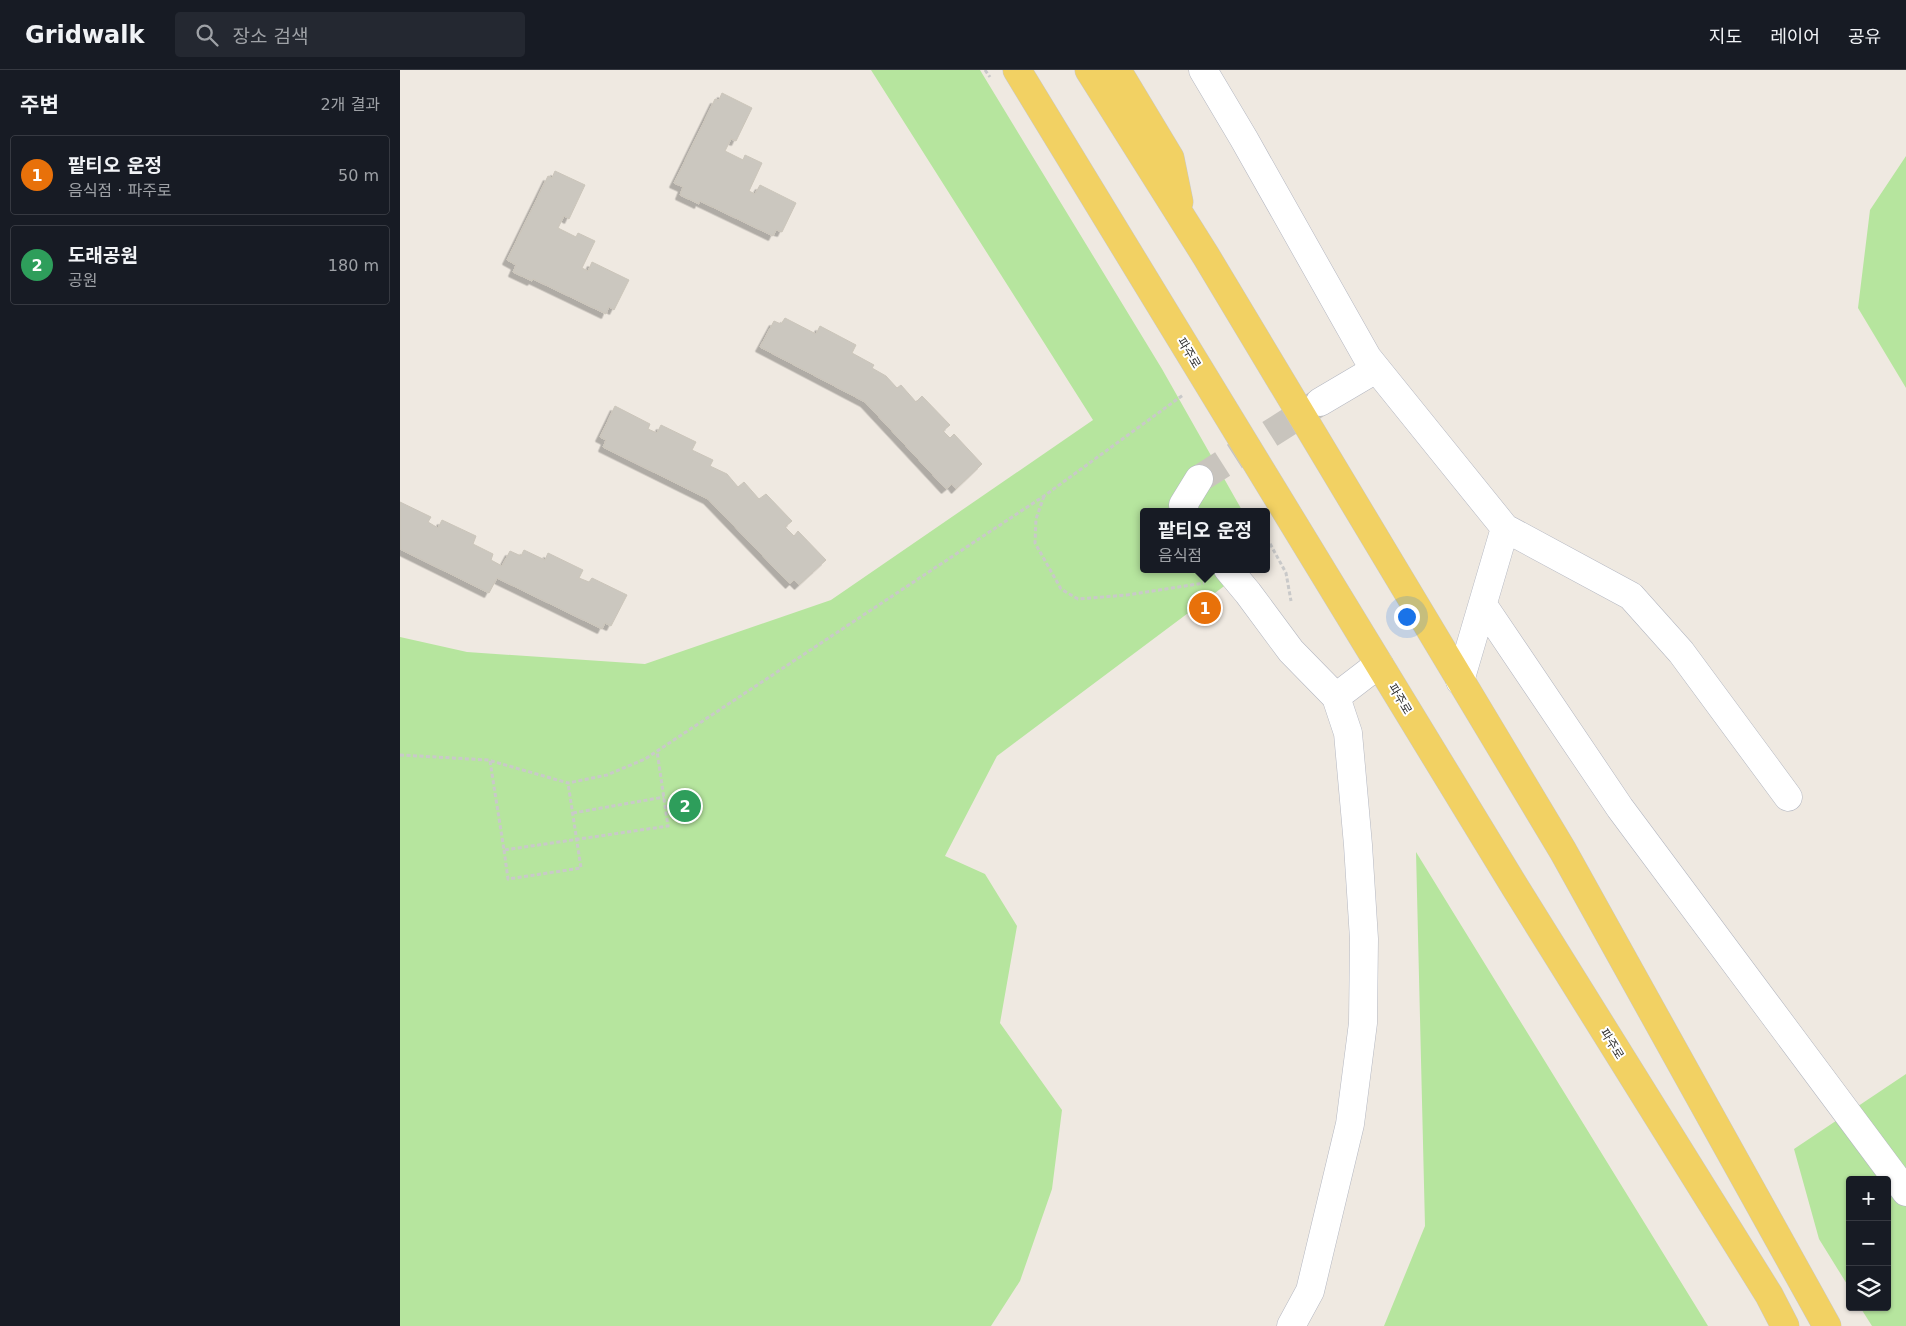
<!DOCTYPE html>
<html lang="ko">
<head>
<meta charset="utf-8">
<style>
	body { margin:0; font-family:"DejaVu Sans","Noto Sans KR",sans-serif; background:#242831; color:#f1f3f6 }
	.controls { position:absolute; right:15px; bottom:15px; display:grid; overflow:hidden; border-radius:5px; box-shadow:0 1px 4px #0004 }
	.controls button { width:45px; height:45px; display:grid; place-items:center; padding:0; border:0; border-bottom:1px solid #363941; background:#171b24; color:#f1f3f6; font:25px sans-serif }
	.you { position:absolute; left:1006px; top:546px; width:18px; height:18px; margin:-12px; border:4px solid #fff; border-radius:50%; background:#1a73e8; box-shadow:0 0 0 8px #1a73e833 }
	.badge { display:grid; place-items:center; width:32px; height:32px; border-radius:50%; background:#b45309; color:#fff; font-size:16px; font-weight:700 }
	.pin { position:absolute; translate:-50% -50%; border:2px solid #fff; box-shadow:0 1px 5px #0006 }
	.popup { position:absolute; left:740px; top:438px; width:130px; height:65px; box-sizing:border-box; display:grid; place-content:center; border-radius:5px; background:#171b24; filter:drop-shadow(0 1px 4px #0005); font-size:16px; white-space:nowrap; color:#9ea1a6 }
	.popup b { font-size:19px; color:#f1f3f6 }
	.popup::after { content:''; position:absolute; left:50%; top:100%; margin-left:-10px; border:10px solid transparent; border-top-color:#171b24 }
	.list { margin:0; padding:0; list-style:none }
	h2 { display:flex; justify-content:space-between; align-items:center; height:65px; margin:0; padding:0 20px; font-size:21px }
	h2 small { font-size:16px; font-weight:400; color:#9ea1a6 }
	.list li { display:grid; grid-template-columns:32px 1fr auto; gap:15px; align-items:center; box-sizing:border-box; height:80px; margin:0 10px 10px; padding:0 10px; border:1px solid #363941; border-radius:5px }
	.list b { display:block; font-size:19px; white-space:nowrap }
	.list p { margin:0; font-size:16px; white-space:nowrap; color:#9ea1a6 }
	.list em { font-size:16px; font-style:normal; color:#9ea1a6 }
	.icon { flex:none; width:28px; height:28px; fill:none; stroke:currentColor; stroke-width:2; stroke-linecap:round; stroke-linejoin:round }
	.map { position:relative; flex:none; width:1506px; height:1256px; overflow:hidden }
	header { display:flex; align-items:center; gap:30px; box-sizing:border-box; height:70px; padding:0 25px; background:#171b24; border-bottom:1px solid #363941 }
	header strong { font-size:24px }
	nav { display:flex; gap:28px; margin-inline-start:auto; font-size:18px }
	.search { width:350px; height:45px; background:#242831; display:flex; align-items:center; gap:12px; box-sizing:border-box; padding:0 18px; border-radius:5px; color:#9ea1a6; font-size:19px }
	main { display:flex }
	aside { flex:1; background:#171b24 }
	.map>svg:first-child { display:block }
	.green { fill:#b6e59e }
	.building { fill:#cbc7bf; stroke:#cbc5ba; filter:url(#shadow) }
	.lines { fill:none; stroke-linecap:round; stroke-linejoin:round }
	.minor-tunnel { stroke:#c8c4bd; stroke-width:28; stroke-dasharray:28 14; stroke-linecap:butt }
	.minor-casing { stroke:#b4b7c1; stroke-width:29 }
	.major-casing { stroke:#c9c9c9; stroke-width:29 }
	.path { stroke:#c9c9c9; stroke-width:3; stroke-dasharray:4 2.5; stroke-linecap:butt }
	.minor { stroke:#fff; stroke-width:28 }
	.major { stroke:#f2d163; stroke-width:28 }
	.labels { text-anchor:middle; stroke-width:4; stroke-linejoin:round; paint-order:stroke }
	.street-label { font-size:12px; fill:#2e2e2e; stroke:#fff }
</style>
</head>
<body>
<header>
<strong>Gridwalk</strong>
<div class="search"><svg class="icon" aria-label="search" viewBox="0 0 24 24"><circle cx="10" cy="10" r="6"/><path d="M15 15l6 6"/></svg>장소 검색</div>
<nav><a>지도</a><a>레이어</a><a>공유</a></nav>
</header>
<main>
<aside>
<h2>주변<small>2개 결과</small></h2>
<ul class="list">
<li><span class="badge" style="background:#e8710a">1</span><div><b>팥티오 운정</b><p>음식점 · 파주로</p></div><em>50 m</em></li>
<li><span class="badge" style="background:#2e9e5b">2</span><div><b>도래공원</b><p>공원</p></div><em>180 m</em></li>
</ul>
</aside>
<div class="map">
<svg width="1506" height="1256" viewBox="0 0 1506 1256">
	<defs>
		<filter id="shadow"><feDropShadow dx="-4.5" dy="4.5" stdDeviation="0" flood-color="#0004"/></filter>
	</defs>
	<rect width="100%" height="100%" fill="#efe9e1"/>
	<path class="green" d="M471,0h109l182,299 81,143h-99v57h103l-250,187 -52,100 40,18 32,52 -17,97 62,87 -10,79 -32,92 -29,45h-591v-689l67,15 178,12 186,-64 262,-180z
		M1506,86v232l-48,-80 12,-98z
		M1016,782l292,474h-324l41,-100z
		M1506,1004v252h-34l-12,-19h27v-127h-37v109l-31,-50 -25,-90z"/>
	<path class="building" d="M322,23l30,15 -16,33 -5,-2 -6,12 18,9 2,-5 17,8 -13,28 6,3 5,-9 36,18 -14,29 -6,-2 -3,6 -73,-35 -1,3 -19,-9 3,-8 -9,-4 41,-84 4,1z
		M155,101l30,14 -16,34 -5,-3 -6,12 18,9 2,-4 17,8 -13,27 6,3 4,-9 37,18 -15,30 -5,-3 -3,7 -73,-35 -1,2 -19,-9 3,-7 -9,-5 41,-84 4,2z
		M385,248l31,16 4,-8 36,19 -4,8 22,12 -2,3 14,8 11,12 4,-3 15,17 6,-6 28,29 -7,6 7,7 4,-4 28,30 -26,25 -4,-5 -6,5 -81,-87 -105,-55 14,-26 7,3z
		M215,336l35,18 -2,5 9,4 4,-8 35,17 -4,8 21,10 -3,6 17,8 11,13 6,-5 15,17 7,-5 26,27 -7,6 9,9 4,-5 28,29 -27,25 -5,-5 -4,4 -82,-85 -105,-52 3,-7 -6,-3z
		M0,432l31,15 -3,5 10,6 4,-8 34,16 -3,8 20,10 -2,6 11,6 8,-15 11,5 3,-6 21,10 3,-7 35,17 -4,8 10,4 3,-4 35,17 -16,31 -6,-3 -3,6 -105,-51 -8,15 -89,-44z"/>
	<g class="lines">
		<path class="minor-tunnel" d="M799,409l121,-77"/>
		<g class="minor-casing">
			<path id="minor" d="M803,0l41,69 123,218 138,171 126,68 50,56 107,145
				M920,332l56,-33
				M785,442l-2,-7 16,-26
				M828,499l20,24 43,58 45,46 12,36 10,112 6,94 -1,84 -13,101 -40,167 -19,35
				M1083,535l137,203 286,384
				M1060,611l45,-153
				M936,627l43,-33"/>
		</g>
		<g class="major-casing">
			<path id="major" d="M617,0l498,817 254,408 16,31
				M689,0l117,186 357,595 264,475
				M717,0l53,88 9,44"/>
		</g>
		<path class="path" d="M585,0l5,7
			M644,426l-8,23 -1,24 26,46 17,10 49,-4 77,-12
			M867,468l19,35 5,28
			M0,685l88,5 80,23 39,-8 38,-16 399,-263 139,-101
			M90,691l14,89 164,-24 -11,-75
			M173,743l91,-16
			M104,780l4,29 73,-11 -13,-85"/>
		<use href="#minor" class="minor"/>
		<use href="#major" class="major"/>
	</g>
	<g class="labels">
		<g class="street-label">
			<text transform="translate(789 283) rotate(59)" y="4">파주로</text>
			<text transform="translate(1000 629) rotate(59)" y="4">파주로</text>
			<text transform="translate(1212 974) rotate(58)" y="4">파주로</text>
		</g>
	</g>
</svg>
<div class="controls">
<button>+</button>
<button>−</button>
<button><svg class="icon" aria-label="layers" viewBox="0 0 24 24"><path d="M12 4l9 5-9 5-9-5zM3 14l9 5 9-5"/></svg></button>
</div>
<div class="you"></div>
<div class="pin badge" style="left:805px;top:538px;background:#e8710a">1</div>
<div class="popup"><b>팥티오 운정</b>음식점</div>
<div class="pin badge" style="left:285px;top:736px;background:#2e9e5b">2</div>
</div>
</main>
</body>
</html>
